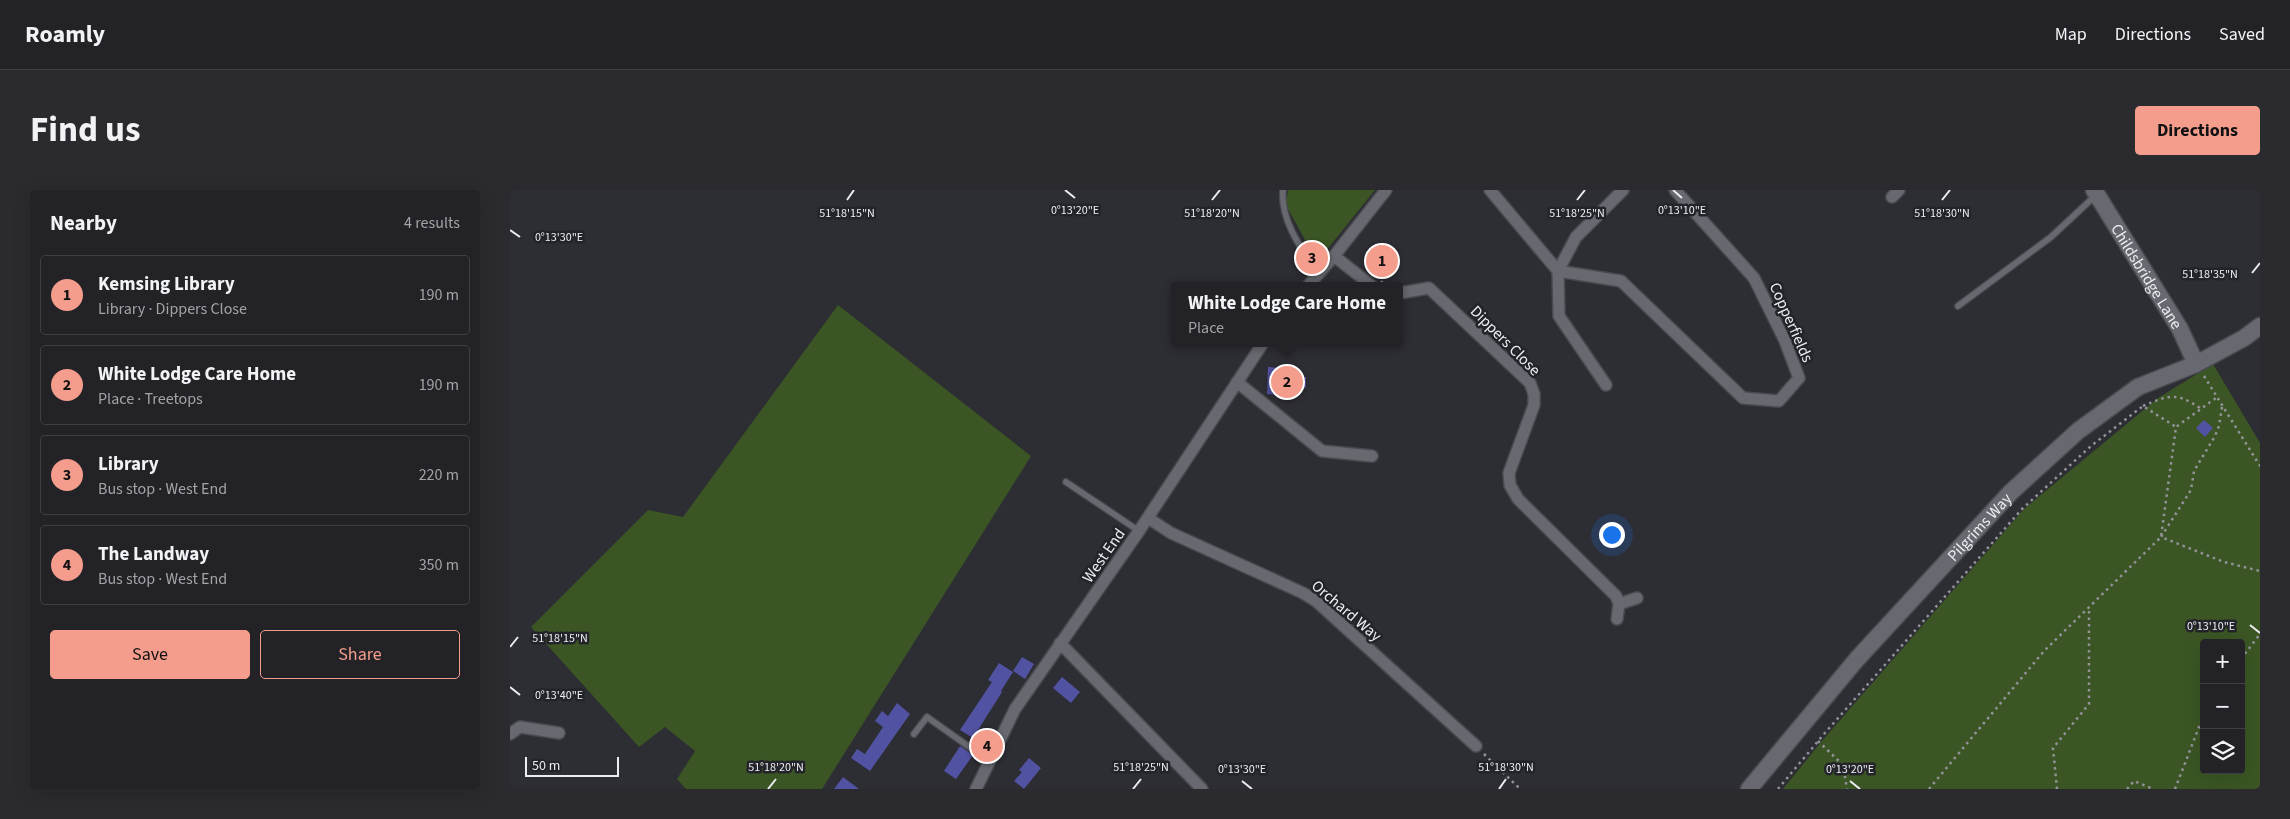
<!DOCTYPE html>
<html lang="en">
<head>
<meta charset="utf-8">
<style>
	body { margin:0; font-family:"Source Sans 3",sans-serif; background:#2a2a2f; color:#f1f3f6 }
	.controls { position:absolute; right:15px; bottom:15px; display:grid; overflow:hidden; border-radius:5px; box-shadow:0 5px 20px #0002 }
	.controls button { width:45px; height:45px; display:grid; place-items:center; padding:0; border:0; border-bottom:1px solid #3f3f44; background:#222227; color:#f1f3f6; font:25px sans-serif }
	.scale { position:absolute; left:15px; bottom:12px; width:94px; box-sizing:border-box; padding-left:5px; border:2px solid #ecedf1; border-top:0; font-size:14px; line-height:18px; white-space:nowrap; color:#ecedf1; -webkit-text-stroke:4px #23242a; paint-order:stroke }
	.you { position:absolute; left:1101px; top:344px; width:18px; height:18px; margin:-12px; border:4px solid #fff; border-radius:50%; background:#1a73e8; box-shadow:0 0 0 8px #1a73e833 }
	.badge { display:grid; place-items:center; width:32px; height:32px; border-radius:50%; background:#f49d8d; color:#111; font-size:16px; font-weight:700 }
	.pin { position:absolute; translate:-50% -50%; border:2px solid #fff; box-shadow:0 1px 5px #0006 }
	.popup { position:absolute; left:661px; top:92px; width:232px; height:65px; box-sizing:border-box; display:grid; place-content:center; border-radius:5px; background:#222227; filter:drop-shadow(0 1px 4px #0005); font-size:16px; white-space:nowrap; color:#a2a4a7 }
	.popup b { font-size:19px; color:#f1f3f6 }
	.popup::after { content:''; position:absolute; left:50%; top:100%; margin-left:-10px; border:10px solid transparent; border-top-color:#222227 }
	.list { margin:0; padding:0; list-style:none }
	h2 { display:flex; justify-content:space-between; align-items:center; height:65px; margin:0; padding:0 20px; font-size:21px }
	h2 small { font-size:16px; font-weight:400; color:#a2a4a7 }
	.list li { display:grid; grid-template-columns:32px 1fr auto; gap:15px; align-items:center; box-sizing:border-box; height:80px; margin:0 10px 10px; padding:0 10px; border:1px solid #3f3f44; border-radius:5px }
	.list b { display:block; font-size:19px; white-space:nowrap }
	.list p { margin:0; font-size:16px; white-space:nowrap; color:#a2a4a7 }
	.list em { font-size:16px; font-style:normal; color:#a2a4a7 }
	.actions { display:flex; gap:10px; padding:15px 20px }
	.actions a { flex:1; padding:11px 0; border:1px solid #f49d8d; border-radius:5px; text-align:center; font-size:18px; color:#f49d8d }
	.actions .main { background:#f49d8d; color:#111 }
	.icon { flex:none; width:28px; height:28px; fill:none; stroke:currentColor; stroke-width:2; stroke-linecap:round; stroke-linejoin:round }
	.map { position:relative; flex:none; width:1750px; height:599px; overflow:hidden; border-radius:5px }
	header { display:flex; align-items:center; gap:30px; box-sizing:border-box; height:70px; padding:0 25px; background:#222227; border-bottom:1px solid #3f3f44 }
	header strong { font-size:24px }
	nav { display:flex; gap:28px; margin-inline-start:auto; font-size:18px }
	.intro { display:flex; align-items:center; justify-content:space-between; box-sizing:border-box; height:120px; padding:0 30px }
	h1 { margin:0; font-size:35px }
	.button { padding:12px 22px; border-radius:5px; background:#f49d8d; color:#111; font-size:18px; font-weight:700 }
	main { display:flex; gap:30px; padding:0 30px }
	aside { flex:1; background:#222227; border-radius:5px; box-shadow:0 5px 20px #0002 }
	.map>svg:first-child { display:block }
	.green { fill:#3b5624; fill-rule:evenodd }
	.building { fill:#5252a3 }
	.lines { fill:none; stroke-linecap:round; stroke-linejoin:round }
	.lane-casing { stroke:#494a4e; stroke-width:8 }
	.street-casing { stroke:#494a4e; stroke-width:14 }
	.secondary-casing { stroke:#494a4e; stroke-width:19 }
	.path { stroke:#939399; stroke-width:2.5; stroke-dasharray:2.5 4; stroke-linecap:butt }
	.lane { stroke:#686970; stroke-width:5.5 }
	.street { stroke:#686970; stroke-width:11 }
	.secondary { stroke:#686970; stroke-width:16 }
	.ticks { fill:none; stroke:#ecedf1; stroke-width:2 }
	.labels { text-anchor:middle; stroke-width:5; stroke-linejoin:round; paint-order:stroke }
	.street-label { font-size:16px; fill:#ecedf1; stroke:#23242a }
	.ticks-label { font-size:12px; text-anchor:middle; fill:#ecedf1; stroke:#23242a; stroke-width:5; stroke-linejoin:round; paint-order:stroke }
</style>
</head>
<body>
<header>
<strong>Roamly</strong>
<nav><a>Map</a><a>Directions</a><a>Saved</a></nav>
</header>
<div class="intro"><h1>Find us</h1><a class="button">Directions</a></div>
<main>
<aside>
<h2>Nearby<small>4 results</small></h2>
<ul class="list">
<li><span class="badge">1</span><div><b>Kemsing Library</b><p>Library · Dippers Close</p></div><em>190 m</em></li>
<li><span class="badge">2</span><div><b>White Lodge Care Home</b><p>Place · Treetops</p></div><em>190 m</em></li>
<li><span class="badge">3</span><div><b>Library</b><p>Bus stop · West End</p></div><em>220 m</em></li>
<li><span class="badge">4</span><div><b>The Landway</b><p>Bus stop · West End</p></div><em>350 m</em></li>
</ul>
<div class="actions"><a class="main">Save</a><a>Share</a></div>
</aside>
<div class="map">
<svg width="1750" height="599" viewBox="0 0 1750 599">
	<rect width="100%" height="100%" fill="#2d2d34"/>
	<path class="green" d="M778,0h87l-58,72 -31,-57z
		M328,115l193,151 -209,333h-136l-9,-10 18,-28 -30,-24 -26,20 -108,-120 117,-117 35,7z
		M1703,174l47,79v346h-477l38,-47 203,-233 134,-111zM1694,453h37v127h-37z"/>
	<path class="building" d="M863,56l15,1 5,12 7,5 -8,10 -21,-6 -5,-12z
		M758,177l29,2v7l9,1v11h-6l-1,8 -32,-2z
		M1694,230l9,8 -8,9 -9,-9z
		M512,467l12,7 -9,15 -12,-8z
		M489,473l14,9 -12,19 1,1 -29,46 -13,-8 32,-48 -4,-2z
		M552,487l18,15 -9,11 -18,-15z
		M387,513l13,11 -40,57 -19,-13 6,-9 8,5 18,-27 -8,-6 7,-10 6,5z
		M450,556l13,9 -17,24 -12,-8z
		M519,568l12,10 -17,21 -10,-8 8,-9 -3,-2z
		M333,587l16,12h-25z"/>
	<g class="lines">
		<g class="lane-casing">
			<path id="lane" d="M773,0c-3,30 19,60 35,84
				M1448,116l93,-69 45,-42
				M556,292l73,49
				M404,544l13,-17 62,44"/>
		</g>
		<g class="street-casing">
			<path id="street" d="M980,0l68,81 18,-34 47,-47
				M1382,7l7,-7
				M824,66l38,30
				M798,96l26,-30 52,-66
				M890,103l29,-5 101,95 4,11v11l-25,68 1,12 8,14 98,97 3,8 -2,15
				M727,192l85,69 50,5
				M1096,195l-47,-69 -1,-45 63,10 122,117 36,3 20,-23 -14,-37 -31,-63 -79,-88
				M638,328l23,15 132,60 13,8 160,145
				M1109,414l18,-6
				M550,453l142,146
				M0,544l10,-7 39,6
				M466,599l39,-80 124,-178 124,-188"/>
		</g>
		<g class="secondary-casing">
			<g id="secondary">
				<path id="s1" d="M1584,0l86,139 16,35"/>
				<path id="s2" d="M1239,599l108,-130 154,-167 67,-61 60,-44 58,-23 48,-26 16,-12"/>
			</g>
		</g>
		<path class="path" d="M871,93l7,-9
			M1694,186l56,90
			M1633,216c26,-11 33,-14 57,2
			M1712,217l-3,19 -4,10 -21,35 -3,19 -30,47 63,25 36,9
			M1731,469l19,-25
			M1308,551l25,24 4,24
			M974,564l36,35
			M1268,599l46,-55 198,-225 69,-63 52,-40 33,21
			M1419,599l115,-138 117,-114 15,-110 40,-29
			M1547,599l-4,-41 36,-44v-95
			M1617,599l7,-8 19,8
			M1665,599l29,-75"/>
		<use href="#lane" class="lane"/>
		<use href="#street" class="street"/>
		<use href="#secondary" class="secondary"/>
	</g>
	<path class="ticks" d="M555,0l10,8M1163,0l9,8M337,10l7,-10M702,10l8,-10M1067,10l8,-10M1432,10l8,-10M0,40l10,7M1742,83l8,-10M1740,435l10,8M0,457l8,-10M0,497l10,8M732,591l10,8M1340,591l10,8M258,599l8,-10M623,599l8,-10M989,599l7,-10"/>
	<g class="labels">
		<g class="street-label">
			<text dy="6" stroke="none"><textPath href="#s1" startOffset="101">Childsbridge Lane</textPath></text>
			<text transform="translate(1282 132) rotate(66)" y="6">Copperfields</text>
			<text transform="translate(996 150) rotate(45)" y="6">Dippers Close</text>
			<text dy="6" stroke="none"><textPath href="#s2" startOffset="349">Pilgrims Way</textPath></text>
			<text transform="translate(593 365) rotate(-55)" y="6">West End</text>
			<text transform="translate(837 420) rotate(40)" y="6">Orchard Way</text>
		</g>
	</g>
	<g class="ticks-label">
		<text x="565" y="24">0°13'20"E</text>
		<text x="1172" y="24">0°13'10"E</text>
		<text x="337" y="27">51°18'15"N</text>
		<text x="702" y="27">51°18'20"N</text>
		<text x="1067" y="27">51°18'25"N</text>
		<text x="1432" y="27">51°18'30"N</text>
		<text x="49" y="51">0°13'30"E</text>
		<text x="1700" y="88">51°18'35"N</text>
		<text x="1701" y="440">0°13'10"E</text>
		<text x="50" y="452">51°18'15"N</text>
		<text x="49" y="509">0°13'40"E</text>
		<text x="266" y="581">51°18'20"N</text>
		<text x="631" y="581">51°18'25"N</text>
		<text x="996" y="581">51°18'30"N</text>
		<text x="732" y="583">0°13'30"E</text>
		<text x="1340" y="583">0°13'20"E</text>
	</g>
</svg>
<div class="controls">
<button>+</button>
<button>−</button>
<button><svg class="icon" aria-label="layers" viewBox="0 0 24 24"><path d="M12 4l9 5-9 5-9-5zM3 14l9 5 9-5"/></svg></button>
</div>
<div class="scale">50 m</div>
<div class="you"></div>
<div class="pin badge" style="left:872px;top:71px">1</div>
<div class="pin badge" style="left:777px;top:192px">2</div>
<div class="popup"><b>White Lodge Care Home</b>Place</div>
<div class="pin badge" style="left:802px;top:68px">3</div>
<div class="pin badge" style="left:477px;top:556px">4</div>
</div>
</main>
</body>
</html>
